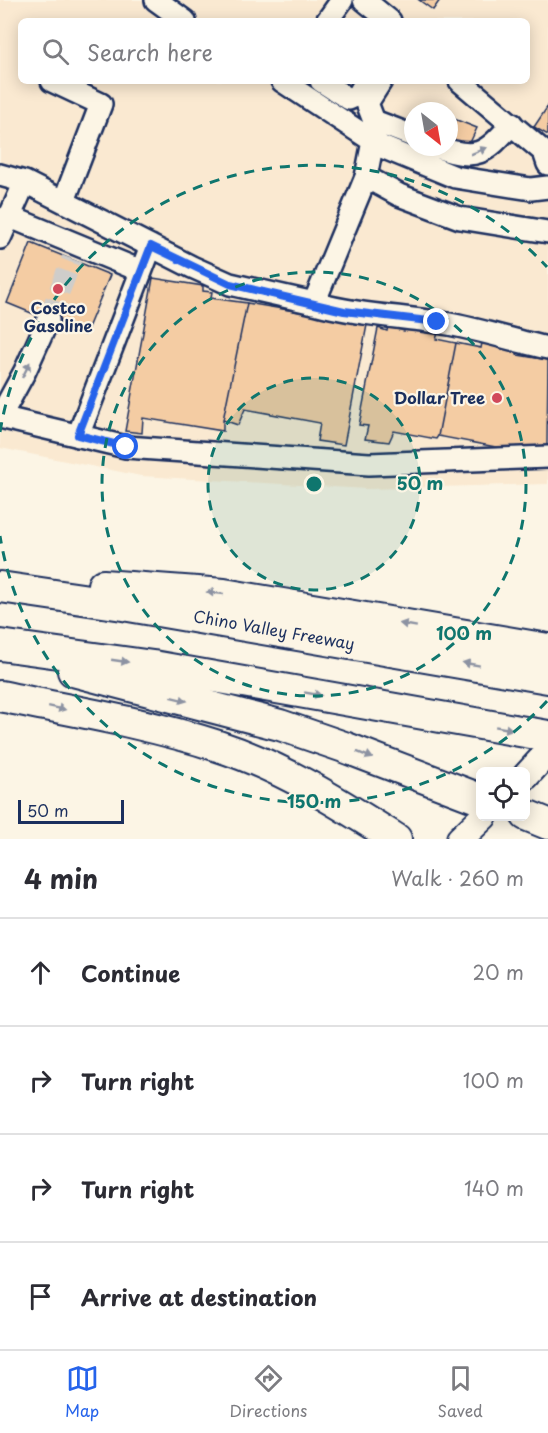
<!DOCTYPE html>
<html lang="en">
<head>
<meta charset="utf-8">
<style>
	body { margin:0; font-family:"Playpen Sans",sans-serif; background:#f7f7f7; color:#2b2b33 }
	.controls { position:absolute; right:18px; bottom:18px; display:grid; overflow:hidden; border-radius:9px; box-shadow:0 3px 15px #0003 }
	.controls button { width:54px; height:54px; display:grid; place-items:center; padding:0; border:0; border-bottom:2px solid #e1e1e2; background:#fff; color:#2b2b33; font:30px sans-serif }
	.compass { position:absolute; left:404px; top:102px; width:54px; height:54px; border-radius:50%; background:#fff; box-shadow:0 3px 15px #0003; rotate:149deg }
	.scale { position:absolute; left:18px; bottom:15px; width:106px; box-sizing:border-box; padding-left:6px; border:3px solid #1b2f5e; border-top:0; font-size:16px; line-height:21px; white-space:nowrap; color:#1b2f5e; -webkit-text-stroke:4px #fcf5e5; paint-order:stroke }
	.stop { position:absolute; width:18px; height:18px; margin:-14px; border:4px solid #2563eb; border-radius:50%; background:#fff }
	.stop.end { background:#2563eb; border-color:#fff; box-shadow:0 2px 6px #0008 }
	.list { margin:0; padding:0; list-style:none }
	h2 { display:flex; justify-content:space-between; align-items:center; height:78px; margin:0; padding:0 24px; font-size:26px }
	h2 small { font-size:20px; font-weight:400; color:#7c7c81 }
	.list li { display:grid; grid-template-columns:39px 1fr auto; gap:18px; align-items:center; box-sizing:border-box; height:108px; padding:0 24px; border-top:2px solid #e1e1e2 }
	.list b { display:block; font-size:22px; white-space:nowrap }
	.list em { font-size:20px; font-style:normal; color:#7c7c81 }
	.icon { flex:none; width:33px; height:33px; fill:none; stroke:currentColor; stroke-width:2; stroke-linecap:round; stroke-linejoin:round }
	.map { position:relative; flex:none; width:548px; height:839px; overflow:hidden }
	.search { position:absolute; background:#fff; box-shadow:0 3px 15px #0003; left:18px; right:18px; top:18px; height:66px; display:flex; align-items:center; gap:15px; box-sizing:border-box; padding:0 21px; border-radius:9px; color:#7c7c81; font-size:22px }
	.sheet { height:510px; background:#fff }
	nav { display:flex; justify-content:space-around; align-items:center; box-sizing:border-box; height:84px; border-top:2px solid #e1e1e2; background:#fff; font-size:16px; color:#7c7c81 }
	nav a { display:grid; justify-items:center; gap:3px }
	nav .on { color:#2563eb }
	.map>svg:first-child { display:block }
	.built { fill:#fae9d1; fill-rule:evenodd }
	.building { fill:#f4cca3; stroke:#1b2f5e; stroke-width:1.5 }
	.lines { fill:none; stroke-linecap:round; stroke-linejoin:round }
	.minor-tunnel { stroke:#cfcdca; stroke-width:21; stroke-dasharray:21 10; stroke-linecap:butt }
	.minor-casing { stroke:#1b2f5e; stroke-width:26 }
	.major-casing { stroke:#1b2f5e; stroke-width:30 }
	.highway-casing { stroke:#1b2f5e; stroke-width:34 }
	.minor { stroke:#fcf5e5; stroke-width:21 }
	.major { stroke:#fcf5e5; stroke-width:26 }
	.highway { stroke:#fcf5e5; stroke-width:30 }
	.oneway { fill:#8c92a2 }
	.route { stroke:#2563eb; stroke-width:8 }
	.ring { fill:none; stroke:#0f766e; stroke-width:3; stroke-dasharray:10 8 }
	.poi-dot { fill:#d1495b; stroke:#fcf5e5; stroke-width:2 }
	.labels { text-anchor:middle; stroke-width:4.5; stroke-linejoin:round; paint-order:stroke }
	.poi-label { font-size:16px; font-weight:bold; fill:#1b2f5e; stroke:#fcf5e5 }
	.street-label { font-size:16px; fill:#1b2f5e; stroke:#fcf5e5 }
	.centre { fill:#0f766e; stroke:#fcf5e5; stroke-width:3 }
	.ring-label { font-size:18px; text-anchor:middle; font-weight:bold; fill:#0f766e; stroke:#fcf5e5; stroke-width:4.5; stroke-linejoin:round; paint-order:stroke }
</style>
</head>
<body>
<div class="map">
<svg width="548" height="839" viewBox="0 0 548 839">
	<rect width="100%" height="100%" fill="#fcf5e5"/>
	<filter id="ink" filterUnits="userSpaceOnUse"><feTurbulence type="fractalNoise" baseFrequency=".0167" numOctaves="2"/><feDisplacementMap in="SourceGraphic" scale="12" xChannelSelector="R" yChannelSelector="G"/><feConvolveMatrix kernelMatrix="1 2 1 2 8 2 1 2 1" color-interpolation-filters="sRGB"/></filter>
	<g filter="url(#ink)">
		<path class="built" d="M0,0h548v484l-181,5 -226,-13 -141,-28zM21,21h506v60h-506zM413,111h36v36h-36z"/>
		<path class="building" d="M419,0h21l-7,10z
			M548,106v29l-14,-8z
			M449,117l28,11 -10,21 -18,-4z
			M31,243l79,32 -25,60 -78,-32z
			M153,278l50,8v5l9,1 -1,6 36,5 -24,117v11l-80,-13 -1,15 -17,-2z
			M247,303l106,18 1,3 13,1 -23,120 -27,-4 3,-18 -75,-14 -7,16 -15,-5z
			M406,324l33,7 -3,8 20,4 -18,93 -2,3 -42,-8 -5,11 -24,-3 3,-13 -9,-1 19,-97 9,3 1,-5 16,5z
			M483,338l37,8 -3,9 31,5 -1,88 -25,4 -84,-16 18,-93 25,5z"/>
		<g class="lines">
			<path class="minor-tunnel" d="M48,320l24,-61"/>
			<g class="minor-casing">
				<path id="minor" d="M156,0l29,21
					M364,0l26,21
					M327,21l15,-21
					M52,81l49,23 -37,97
					M282,81l100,66 73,30 76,12 17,-2
					M321,81l28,18 9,-4 8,-14
					M381,81l-14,22 7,18 39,15
					M460,81l84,71 4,12
					M437,147c40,14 48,7 75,-23
					M0,175l25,7 -25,56
					M366,177l33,18 61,23 88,14
					M25,182l167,85 38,17 84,19 52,-126 7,-36
					M8,216l133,55
					M314,303c40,11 81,13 122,19 38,5 74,18 112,26
					M0,417l126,30 243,17 179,-7
					M0,417l25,-46 23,-51
					M78,436l73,-190"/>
			</g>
			<g class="major-casing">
				<path id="major" d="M526,776l22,-24
					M460,839l24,-23"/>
			</g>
			<g class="highway-casing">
				<path id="highway" d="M103,585l121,9 324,55
					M0,587l123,18 425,73
					M0,645l153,21 395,70
					M73,671l207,54 64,22 136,52
					M0,696c73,15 148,27 218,50 65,21 121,57 178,93
					M526,815l22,9"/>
			</g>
			<use href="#minor" class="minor"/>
			<use href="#major" class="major"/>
			<use href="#highway" class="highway"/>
		</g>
		<defs><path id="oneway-solid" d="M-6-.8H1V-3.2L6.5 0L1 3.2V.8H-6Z" transform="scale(1.5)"/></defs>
		<g class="oneway">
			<use href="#oneway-solid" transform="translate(479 151) rotate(-22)"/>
			<use href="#oneway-solid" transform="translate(26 370) rotate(-64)"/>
			<use href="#oneway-solid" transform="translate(215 593) rotate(-174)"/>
			<use href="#oneway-solid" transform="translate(408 625) rotate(-170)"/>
			<use href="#oneway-solid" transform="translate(120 661) rotate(8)"/>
			<use href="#oneway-solid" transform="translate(471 664) rotate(-170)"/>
			<use href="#oneway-solid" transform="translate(313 694) rotate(10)"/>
			<use href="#oneway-solid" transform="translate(179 699) rotate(14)"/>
			<use href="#oneway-solid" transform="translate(57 708) rotate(12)"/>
			<use href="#oneway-solid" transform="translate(504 728) rotate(10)"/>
			<use href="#oneway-solid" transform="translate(365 755) rotate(22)"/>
		</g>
	</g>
	<g class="lines" filter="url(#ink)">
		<path class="route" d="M126,447l-48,-12 73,-189 79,38 114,27 93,11"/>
	</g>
	<circle cx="314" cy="484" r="106" fill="#0f766e" fill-opacity=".12"/>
	<g class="ring">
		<circle cx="314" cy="484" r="106"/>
		<circle cx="314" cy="484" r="212"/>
		<path d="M547 701A318 318 0 0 1 0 536M0 432A318 318 0 0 1 547 267"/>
	</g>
	<g class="poi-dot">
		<circle cx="58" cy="289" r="6"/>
		<circle cx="497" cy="398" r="6"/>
	</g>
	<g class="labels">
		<g class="poi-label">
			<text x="58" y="314">Costco<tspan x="58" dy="18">Gasoline</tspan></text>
			<text x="485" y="404" text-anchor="end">Dollar Tree</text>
		</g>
		<g class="street-label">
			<text transform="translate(274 630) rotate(10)" y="6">Chino Valley Freeway</text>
		</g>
	</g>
	<circle cx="314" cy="484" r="9" class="centre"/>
	<g class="ring-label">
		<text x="420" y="490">50 m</text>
		<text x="464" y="640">100 m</text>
		<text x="314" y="808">150 m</text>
	</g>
</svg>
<div class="controls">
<button><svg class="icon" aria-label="locate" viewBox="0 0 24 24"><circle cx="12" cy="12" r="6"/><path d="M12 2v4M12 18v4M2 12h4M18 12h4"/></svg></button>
</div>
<svg class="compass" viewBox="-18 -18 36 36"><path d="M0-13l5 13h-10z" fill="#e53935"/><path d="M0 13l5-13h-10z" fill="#7c7c81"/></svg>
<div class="scale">50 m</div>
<div class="stop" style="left:126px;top:447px"></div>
<div class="stop end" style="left:437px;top:322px"></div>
<div class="search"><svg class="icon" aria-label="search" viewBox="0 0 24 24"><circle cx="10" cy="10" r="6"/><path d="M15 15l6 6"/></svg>Search here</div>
</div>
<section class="sheet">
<h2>4 min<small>Walk · 260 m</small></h2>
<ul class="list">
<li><svg class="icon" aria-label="ahead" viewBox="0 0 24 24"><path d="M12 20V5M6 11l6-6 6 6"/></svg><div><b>Continue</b></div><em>20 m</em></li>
<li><svg class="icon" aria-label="right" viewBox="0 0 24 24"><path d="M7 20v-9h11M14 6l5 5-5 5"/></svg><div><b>Turn right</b></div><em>100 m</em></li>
<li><svg class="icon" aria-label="right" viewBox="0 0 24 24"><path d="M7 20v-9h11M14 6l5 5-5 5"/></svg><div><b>Turn right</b></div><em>140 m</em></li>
<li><svg class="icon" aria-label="arrive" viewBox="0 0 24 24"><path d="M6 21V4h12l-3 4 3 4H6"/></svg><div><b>Arrive at destination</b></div></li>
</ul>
</section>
<nav>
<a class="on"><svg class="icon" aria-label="map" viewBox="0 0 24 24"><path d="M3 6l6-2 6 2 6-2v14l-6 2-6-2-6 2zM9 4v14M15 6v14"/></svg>Map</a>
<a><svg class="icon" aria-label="directions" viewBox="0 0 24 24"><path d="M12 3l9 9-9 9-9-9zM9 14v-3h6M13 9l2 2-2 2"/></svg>Directions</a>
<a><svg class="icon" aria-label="saved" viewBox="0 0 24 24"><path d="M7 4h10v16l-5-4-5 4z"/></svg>Saved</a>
</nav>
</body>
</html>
